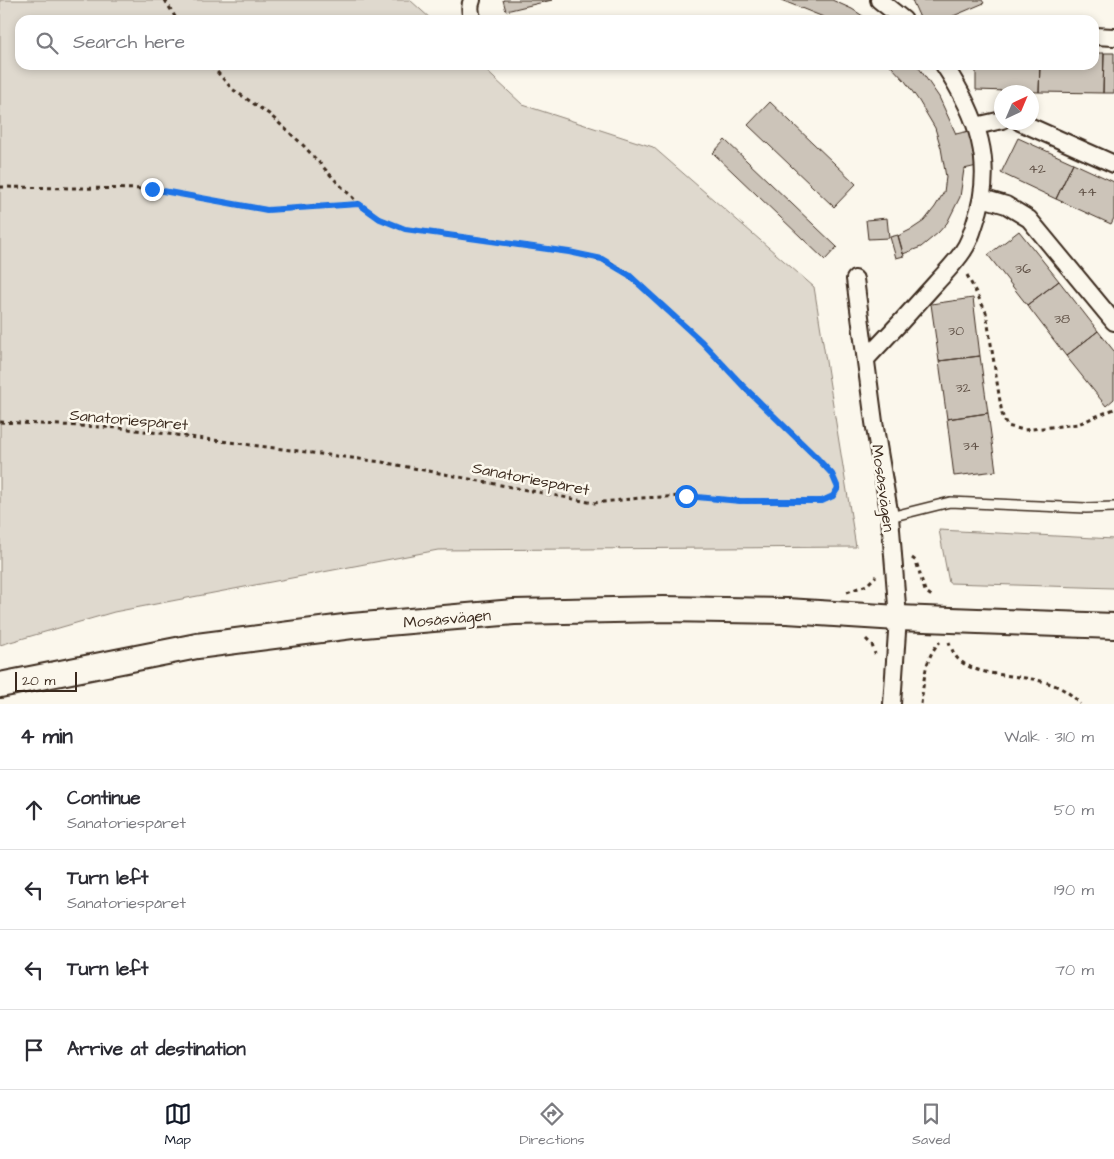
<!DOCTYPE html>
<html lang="en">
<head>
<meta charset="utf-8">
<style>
	body { margin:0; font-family:"Architects Daughter",sans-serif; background:#f7f7f7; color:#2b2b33 }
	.compass { position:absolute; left:994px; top:85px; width:45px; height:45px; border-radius:50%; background:#fff; box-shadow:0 2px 8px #0003; rotate:44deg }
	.scale { position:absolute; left:15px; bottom:12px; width:62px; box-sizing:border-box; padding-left:5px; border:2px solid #3b2a1e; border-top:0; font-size:14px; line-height:18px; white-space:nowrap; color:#3b2a1e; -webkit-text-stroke:4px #fbf7ec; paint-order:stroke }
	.stop { position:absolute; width:15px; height:15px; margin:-11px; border:4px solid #1a73e8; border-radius:50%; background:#fff }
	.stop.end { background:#1a73e8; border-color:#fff; box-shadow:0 1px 5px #0008 }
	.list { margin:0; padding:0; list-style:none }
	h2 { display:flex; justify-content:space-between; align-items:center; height:65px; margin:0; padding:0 20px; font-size:21px }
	h2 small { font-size:16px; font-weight:400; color:#7c7c81 }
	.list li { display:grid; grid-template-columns:32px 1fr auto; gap:15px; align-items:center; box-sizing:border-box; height:80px; padding:0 20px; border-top:1px solid #e1e1e2 }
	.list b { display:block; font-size:19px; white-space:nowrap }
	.list p { margin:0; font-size:16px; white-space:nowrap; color:#7c7c81 }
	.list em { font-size:16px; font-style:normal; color:#7c7c81 }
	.icon { flex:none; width:28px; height:28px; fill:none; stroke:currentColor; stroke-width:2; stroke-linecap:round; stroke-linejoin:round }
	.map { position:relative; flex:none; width:1114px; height:704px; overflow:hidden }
	.search { position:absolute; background:#fff; box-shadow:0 2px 8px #0003; left:15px; right:15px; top:15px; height:55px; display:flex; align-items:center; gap:12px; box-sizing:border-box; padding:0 18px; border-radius:15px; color:#7c7c81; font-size:19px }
	.sheet { height:385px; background:#fff }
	nav { display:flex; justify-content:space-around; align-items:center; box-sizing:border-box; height:70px; border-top:1px solid #e1e1e2; background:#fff; font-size:14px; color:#7c7c81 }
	nav a { display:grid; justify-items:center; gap:2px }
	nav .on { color:#111827 }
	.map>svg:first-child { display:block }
	.green { fill:#dfd9ce; stroke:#8d8276 }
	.building { fill:#ccc4b9; stroke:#3b2a1e }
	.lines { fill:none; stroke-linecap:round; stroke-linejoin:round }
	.lane-casing { stroke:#3b2a1e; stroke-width:12 }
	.street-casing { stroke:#3b2a1e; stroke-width:20 }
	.secondary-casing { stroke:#3b2a1e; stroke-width:28 }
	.path { stroke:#3b2a1e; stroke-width:3; stroke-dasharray:4 4; stroke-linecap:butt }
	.lane { stroke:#fbf7ec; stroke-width:9 }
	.street { stroke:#fbf7ec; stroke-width:16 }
	.secondary { stroke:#fbf7ec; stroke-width:24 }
	.route { stroke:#1a73e8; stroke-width:6 }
	.labels { text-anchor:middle; stroke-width:5; stroke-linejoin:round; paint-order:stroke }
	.number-label { font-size:14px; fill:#5f5045 }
	.street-label { font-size:16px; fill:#3b2a1e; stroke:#fbf7ec }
</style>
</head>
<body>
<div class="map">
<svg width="1114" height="704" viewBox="0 0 1114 704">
	<rect width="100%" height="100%" fill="#fbf7ec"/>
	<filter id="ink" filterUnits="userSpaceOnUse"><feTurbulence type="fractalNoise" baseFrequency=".02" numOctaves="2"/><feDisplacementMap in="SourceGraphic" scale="10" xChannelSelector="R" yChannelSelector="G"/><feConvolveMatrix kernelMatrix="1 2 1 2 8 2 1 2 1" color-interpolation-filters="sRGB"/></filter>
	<g filter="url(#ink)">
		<path class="green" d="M0,0h410l22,20h-412v45h460l43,40 130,42 161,140 42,260 -418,3 -324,62 -114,33z
			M939,530l175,9v49l-165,-5z"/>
		<path class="building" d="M503,0h49l-46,11z
			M781,0h51l20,9 17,11h-38z
			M912,0h70l2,3 -40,17h-23z
			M1094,53h10l-1,40 -64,-1 1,-27h54z
			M1104,53h10v40h-11z
			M890,65h27l22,32 17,37 13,-3 8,35 -13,3 -4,28 -13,26 -9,10 -17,14 -18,7 -5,-18 14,-7 12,-8 11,-14 9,-15 2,-15 -5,-29 -6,-20 -16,-27 -14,-20z
			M976,65h64l-1,27 -63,-2z
			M770,102l86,82 -22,23 -86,-82z
			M1018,138l55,25 -17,36 -55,-26z
			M725,140l112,107 -12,13 -112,-107z
			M1073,163l41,19v36l-3,6 -55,-25z
			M887,218l2,20 -21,1 -2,-19z
			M1019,231l40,50 -32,24 -39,-50z
			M898,235l6,21 -8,2 -6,-21z
			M1059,281l39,50 -32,25 -39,-51z
			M973,298l7,58 -41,5 -8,-57z
			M1098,331l16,20v48l-8,7 -40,-50z
			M980,356l8,57 -41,6 -8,-58z
			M988,413l8,58 -42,5 -7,-57z"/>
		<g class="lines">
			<g class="lane-casing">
				<path id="lane" d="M890,517l60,-15 136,6 28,-1"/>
			</g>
			<g class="street-casing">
				<path id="street" d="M472,0c-3,7 -2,13 1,20
					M879,0l25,20
					M1094,36l20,1
					M1020,122l94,42
					M976,126l26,-6
					M982,198l24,7 23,14 85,103
					M855,279l19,143 16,95 8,101 -6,86
					M866,359c24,-25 47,-50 70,-76 9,-10 20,-21 27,-32 6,-8 9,-18 12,-28 21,-60 2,-108 -31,-158"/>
			</g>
			<g class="secondary-casing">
				<path id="secondary" d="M0,685l197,-39 155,-20 162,-14 149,-3 124,2 111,7 216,8"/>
			</g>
			<path class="path" d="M165,0l12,20
				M0,187l151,2 116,21 92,-6
				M967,275l19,37 16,102 5,12 17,4 54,-6 36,-15
				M0,422l121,6 261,34 212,41 46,-5 46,-2 55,5h81l11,-5 5,-8 -6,-14 -14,-15 -74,-72 -42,-45 -73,-67 -27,-16 -33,-7 -164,-23 -25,-10 -21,-15 -24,-24 -33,-36 -33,-30 -37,-25 -21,-24
				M912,558l4,3 9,30 8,6
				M847,592l20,-7 9,-9
				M866,639l6,6 3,9
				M949,642c2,5 5,13 9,17 29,27 91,6 122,45
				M921,704c3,-21 3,-47 19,-62"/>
			<use href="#lane" class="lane"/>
			<use href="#street" class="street"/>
			<use href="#secondary" class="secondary"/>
		</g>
	</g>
	<g class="lines" filter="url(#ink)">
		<path class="route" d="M152,189l115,21 92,-6 21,15 25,10 164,23 33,7 27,16 73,67 42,45 74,72 14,15 6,14 -5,8 -11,5h-82l-54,-5"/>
	</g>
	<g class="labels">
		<g class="number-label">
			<text x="1037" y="173">42</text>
			<text x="1087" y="196">44</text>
			<text x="1023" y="273">36</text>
			<text x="1062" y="323">38</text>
			<text x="956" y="335">30</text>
			<text x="963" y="392">32</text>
			<text x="971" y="450">34</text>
		</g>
		<g class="street-label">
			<text transform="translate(129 419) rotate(5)" y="6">Sanatoriespåret</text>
			<text transform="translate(531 478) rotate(11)" y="6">Sanatoriespåret</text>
			<text transform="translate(884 488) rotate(82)" y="6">Mosåsvägen</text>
			<text transform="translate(447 618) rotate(-5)" y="6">Mosåsvägen</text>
		</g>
	</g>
</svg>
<svg class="compass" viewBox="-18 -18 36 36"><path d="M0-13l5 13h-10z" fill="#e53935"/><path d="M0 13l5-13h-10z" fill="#7c7c81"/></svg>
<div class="scale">20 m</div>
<div class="stop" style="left:686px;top:496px"></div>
<div class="stop end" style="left:152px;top:189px"></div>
<div class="search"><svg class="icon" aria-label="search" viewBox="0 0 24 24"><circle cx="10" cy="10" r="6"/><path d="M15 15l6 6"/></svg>Search here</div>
</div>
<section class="sheet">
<h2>4 min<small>Walk · 310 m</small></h2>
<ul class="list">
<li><svg class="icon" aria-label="ahead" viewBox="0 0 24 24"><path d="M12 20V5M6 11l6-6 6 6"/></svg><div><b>Continue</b><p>Sanatoriespåret</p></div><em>50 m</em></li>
<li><svg class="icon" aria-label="left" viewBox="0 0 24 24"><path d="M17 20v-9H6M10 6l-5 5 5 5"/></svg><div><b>Turn left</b><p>Sanatoriespåret</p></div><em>190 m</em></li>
<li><svg class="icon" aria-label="left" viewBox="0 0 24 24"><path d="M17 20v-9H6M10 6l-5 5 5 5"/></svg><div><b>Turn left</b></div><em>70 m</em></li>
<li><svg class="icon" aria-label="arrive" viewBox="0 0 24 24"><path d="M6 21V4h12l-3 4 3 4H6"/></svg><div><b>Arrive at destination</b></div></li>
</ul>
</section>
<nav>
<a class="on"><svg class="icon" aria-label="map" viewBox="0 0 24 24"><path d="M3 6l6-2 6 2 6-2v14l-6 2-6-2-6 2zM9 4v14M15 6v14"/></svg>Map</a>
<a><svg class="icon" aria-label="directions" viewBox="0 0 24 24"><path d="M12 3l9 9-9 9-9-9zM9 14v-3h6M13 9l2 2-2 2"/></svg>Directions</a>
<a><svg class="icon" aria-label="saved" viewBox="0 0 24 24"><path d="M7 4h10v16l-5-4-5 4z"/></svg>Saved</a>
</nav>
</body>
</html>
